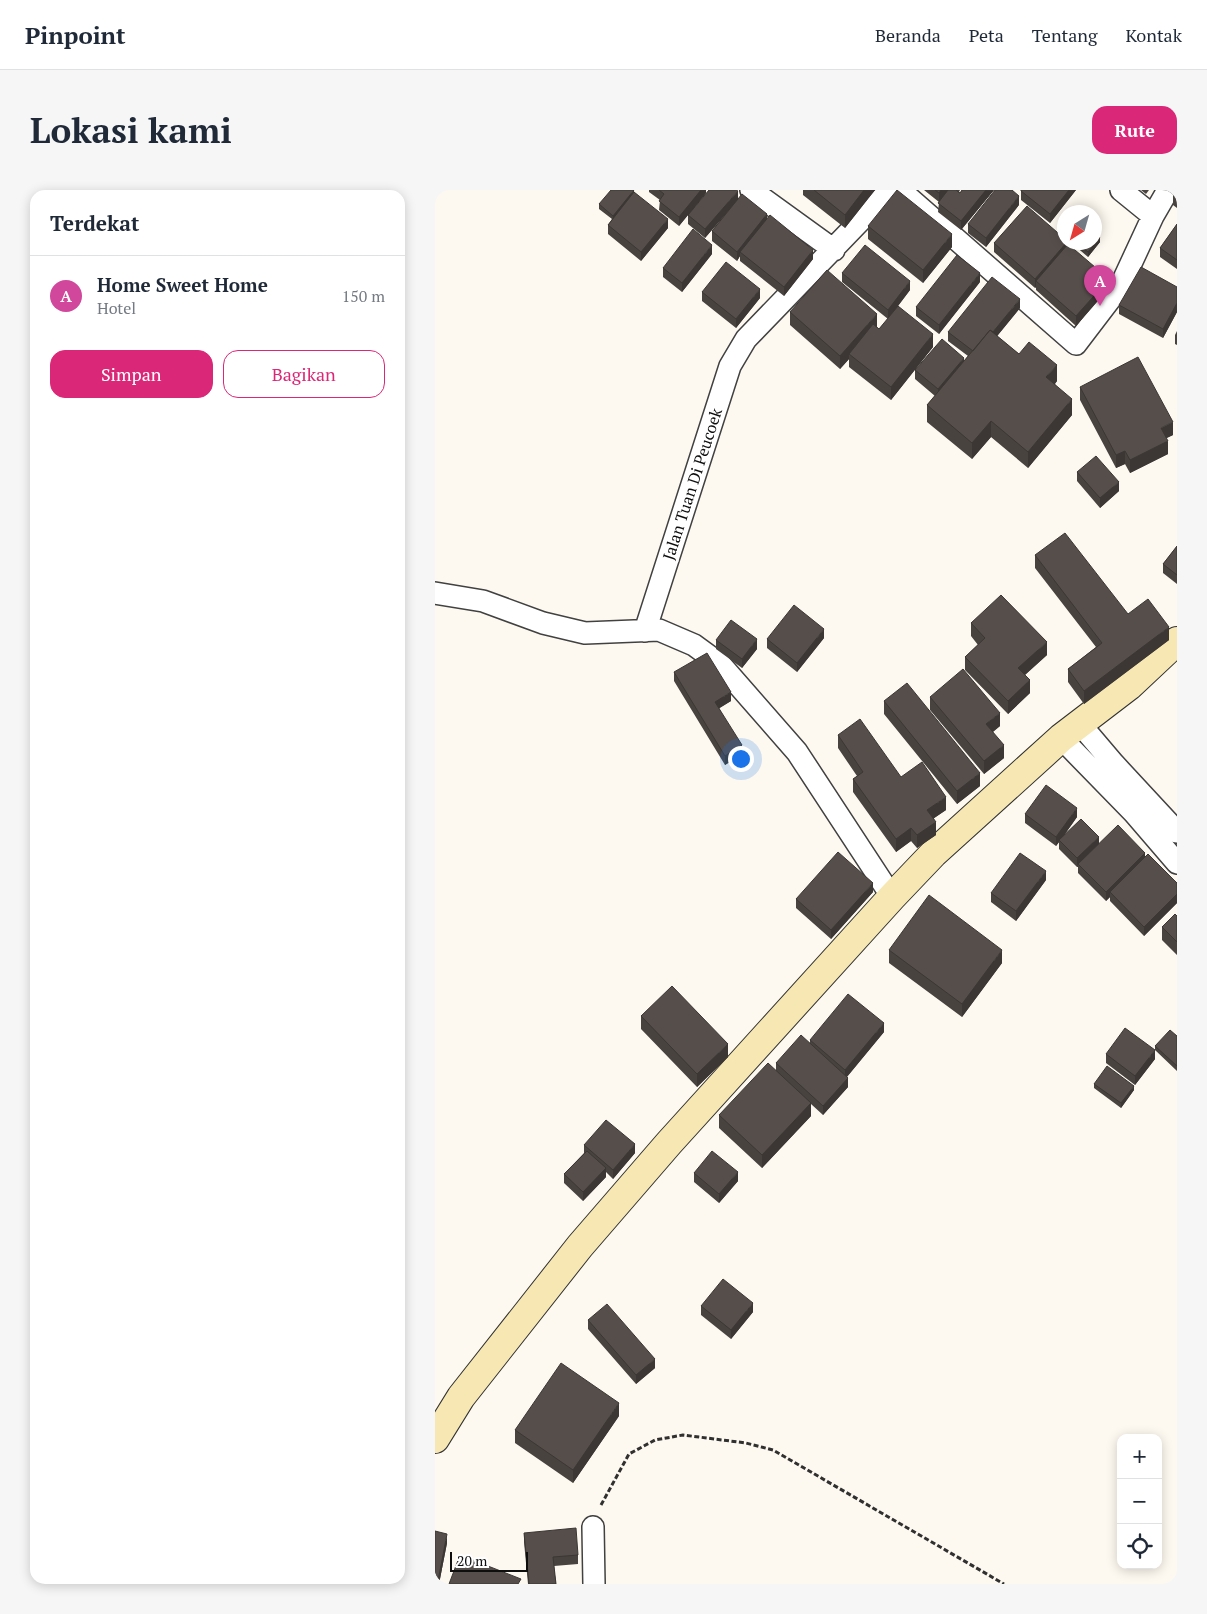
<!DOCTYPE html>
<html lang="id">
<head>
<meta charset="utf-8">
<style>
	body { margin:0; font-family:"PT Serif",serif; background:#f6f6f7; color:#1f2937 }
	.controls { position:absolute; right:15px; bottom:15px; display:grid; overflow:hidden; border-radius:10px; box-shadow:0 2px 12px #0003 }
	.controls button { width:45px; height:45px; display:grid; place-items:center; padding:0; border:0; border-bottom:1px solid #e0e1e3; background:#fff; color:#1f2937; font:25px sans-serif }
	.compass { position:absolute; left:622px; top:15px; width:45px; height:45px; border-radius:50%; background:#fff; box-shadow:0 2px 12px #0003; rotate:217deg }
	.scale { position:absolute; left:15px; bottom:12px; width:78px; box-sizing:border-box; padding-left:5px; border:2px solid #0e0e0e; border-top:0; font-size:14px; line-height:18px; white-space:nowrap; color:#0e0e0e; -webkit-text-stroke:4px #fff; paint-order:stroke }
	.you { position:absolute; left:305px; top:568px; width:18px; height:18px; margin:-12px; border:4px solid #fff; border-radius:50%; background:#1a73e8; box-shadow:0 0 0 8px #1a73e833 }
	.badge { display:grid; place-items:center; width:32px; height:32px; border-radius:50%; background:#db2777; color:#fff; font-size:16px; font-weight:700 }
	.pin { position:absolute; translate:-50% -41px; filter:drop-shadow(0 1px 2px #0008) }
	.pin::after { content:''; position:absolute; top:26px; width:18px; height:15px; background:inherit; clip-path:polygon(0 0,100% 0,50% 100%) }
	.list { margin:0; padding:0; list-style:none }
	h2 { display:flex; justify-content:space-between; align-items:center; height:65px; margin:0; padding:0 20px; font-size:21px }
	h2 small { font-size:16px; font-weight:400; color:#747a83 }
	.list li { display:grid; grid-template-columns:32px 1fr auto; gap:15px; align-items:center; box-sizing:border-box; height:80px; padding:0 20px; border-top:1px solid #e0e1e3 }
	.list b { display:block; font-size:19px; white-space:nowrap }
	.list p { margin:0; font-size:16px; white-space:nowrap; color:#747a83 }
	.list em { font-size:16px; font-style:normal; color:#747a83 }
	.actions { display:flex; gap:10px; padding:15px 20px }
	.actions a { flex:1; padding:11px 0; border:1px solid #db2777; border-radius:15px; text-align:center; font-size:18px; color:#db2777 }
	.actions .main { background:#db2777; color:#fff }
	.icon { flex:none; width:28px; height:28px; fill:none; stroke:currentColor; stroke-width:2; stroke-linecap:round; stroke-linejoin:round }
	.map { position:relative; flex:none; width:742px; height:1394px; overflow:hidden; border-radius:15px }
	header { display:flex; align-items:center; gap:30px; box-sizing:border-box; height:70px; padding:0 25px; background:#fff; border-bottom:1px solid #e0e1e3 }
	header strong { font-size:24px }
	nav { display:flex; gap:28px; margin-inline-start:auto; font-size:18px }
	.intro { display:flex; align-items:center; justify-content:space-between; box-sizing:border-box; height:120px; padding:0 30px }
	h1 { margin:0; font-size:35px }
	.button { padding:12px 22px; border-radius:15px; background:#db2777; color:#fff; font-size:18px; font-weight:700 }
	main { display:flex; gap:30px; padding:0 30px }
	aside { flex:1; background:#fff; border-radius:15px; box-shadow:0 2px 12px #0003 }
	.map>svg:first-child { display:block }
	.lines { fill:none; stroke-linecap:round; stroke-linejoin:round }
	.minor-casing { stroke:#414141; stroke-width:24 }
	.secondary-casing { stroke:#303030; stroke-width:30 }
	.path { stroke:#303030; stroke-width:3; stroke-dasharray:5 2.5; stroke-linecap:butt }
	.minor { stroke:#fff; stroke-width:21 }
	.secondary { stroke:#f6e7b3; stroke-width:28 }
	.wall { fill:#494340 }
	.shaded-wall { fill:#3c3734 }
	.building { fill:#554e4b; stroke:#3c3734 }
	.labels { text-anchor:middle; stroke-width:5; stroke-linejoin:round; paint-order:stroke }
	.street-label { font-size:16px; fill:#0e0e0e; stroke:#fff }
</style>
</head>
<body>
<header>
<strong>Pinpoint</strong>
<nav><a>Beranda</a><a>Peta</a><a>Tentang</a><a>Kontak</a></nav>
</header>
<div class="intro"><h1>Lokasi kami</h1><a class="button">Rute</a></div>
<main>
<aside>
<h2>Terdekat<small></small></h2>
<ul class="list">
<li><span class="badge" style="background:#d1479c">A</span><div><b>Home Sweet Home</b><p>Hotel</p></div><em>150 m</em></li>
</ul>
<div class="actions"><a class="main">Simpan</a><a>Bagikan</a></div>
</aside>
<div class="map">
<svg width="742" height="1394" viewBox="0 0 742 1394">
	<rect width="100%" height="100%" fill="#fdf9f0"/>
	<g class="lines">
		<g class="minor-casing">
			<path id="minor" d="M316,0l83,60
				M465,0l176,154 45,-59 32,-69
				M686,0l32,26 15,-26
				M0,403l48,8 60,22 42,10 74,-3 35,15 26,19 77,88 95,145
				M210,441l85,-265 16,-27 144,-149
				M645,534l34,40 63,68
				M626,548l73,75 43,50
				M158,1337l1,57"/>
		</g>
		<g class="secondary-casing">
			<path id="secondary" d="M0,1249l26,-42 119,-151 89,-103 223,-246 41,-43 128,-116 68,-52 48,-45"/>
		</g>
		<path class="path" d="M166,1315l28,-51 26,-14 28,-5 63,8 27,7 231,134"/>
		<use href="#minor" class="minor"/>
		<use href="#secondary" class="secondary"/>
	</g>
	<path class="wall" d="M214,0h57v3l-11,14 43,-7 29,18 46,41 -29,37 -44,-35v-5l-3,5 -25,-20v-10l20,-25 -27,32 -17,-14v-9l-9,11 -20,-16 1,-10 -11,-8z
		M368,0h72l-30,38 -42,-33z
		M489,0h36l-1,2 1,1 2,-3h32l-33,40 -23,-18 1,-10z
		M641,0l-26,33 -29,-23v-9z
		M706,0h8l-3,4z
		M742,0v18l-4,-3v-13z
		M199,2l34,36 -27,33 -33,-27v-9l4,-6 -13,-10v-5z
		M584,15l-33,42 -18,-14v-9z
		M742,34v45l-17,-12v-9z
		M433,36l84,21 -29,36 -55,-44z
		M633,52v2l41,44 -33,38 -40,-36v-3l-1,1 -41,-36v-9z
		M639,52h26l-12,15 -14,-12z
		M277,64l-30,38 -19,-15v-9z
		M407,83l68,17 -12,16 35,41 -42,53 -42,-33v-8l-9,10 -50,-44v-13l87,15 2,2 9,-10 -46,-37z
		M545,92l-41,52 -23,-18v-9z
		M742,97v25l-14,26 -44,-24v-9z
		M267,102l58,6 -24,30 -34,-27z
		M585,118l-23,28 22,18 38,27 -2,3 17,31 -44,53 -37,-31 -19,22 -45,-37v-17l8,-9 -20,-17v-9l49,-9 4,-5 -20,-15v-9z
		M742,141v14l-2,-1v-9z
		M645,197l93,48 -7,3 2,16 -38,19 -5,-9 -9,4 -36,-68z
		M642,282l42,19 -19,17 -23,-27z
		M742,356v38l-14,-11v-9z
		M600,365l134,85 -85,64 -16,-22v-13l28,-22 -61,-79z
		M536,433l76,32 -22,20 5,18 -22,21 -43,-44v-13l13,-12 -7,-9z
		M389,448l-27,34 -30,-24v-9z
		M281,450l41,9 -15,19 -26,-19z
		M239,482l57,29 -12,7 23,46 -17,11 -51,-84z
		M495,507l70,29 -7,6 11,26 -20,16 -54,-64z
		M449,511l96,85 -23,18 -73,-90z
		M403,545l63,42 45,33 -12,8 2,17 -19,13 -6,-7 -15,11 -43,-60v-13l4,-3 -19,-28z
		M590,624l52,3 -12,17 80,23 32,26v20l-33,33 -34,-35v-4l-4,4 -28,-28v-6h-1l-18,-18v-7l-3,4 -31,-23z
		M611,690l-30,41 -25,-19v-9z
		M438,702l-42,47 -35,-31v-9z
		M742,726v39l-15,-15v-13z
		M454,760l113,13 -40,54 -73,-54z
		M206,826l87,41 -31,30 -56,-58z
		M449,842l-37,45 1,10 -25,28 -12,-11v12l-49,52 -43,-40v-13l57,-45v-7l34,-20v-3z
		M742,846v35l-22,-21v-4z
		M671,864l49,5 -20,26 -29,-22z
		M659,894l40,6 -13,18 -27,-20z
		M149,955l51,8 -22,26 -7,-7v5l-23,24 -19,-18v-9l20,-21z
		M259,983l44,8 -19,22 -25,-21z
		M266,1116l52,6 -22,27 -30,-24z
		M153,1130l67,48 -19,16 -48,-55z
		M184,1226l-46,67 -58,-40v-13z
		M0,1341l12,12 -8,41h-4z
		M89,1343l54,22v9l-24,2 2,18h-28l-4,-42z"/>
	<path class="shaded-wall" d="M199,0v4l-21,26v-4z
		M266,0h5v3l-27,33v-9z
		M429,0h11l-30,38v-13z
		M506,0h7l-9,12v-9z
		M551,0h8l-33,40v-9z
		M634,0h7l-26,33v-9z
		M303,1v9l-33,38v-9z
		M584,6v9l-33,42v-9z
		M332,24v9l-27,29v4l-3,5v-9z
		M233,29v9l-27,33v-9z
		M517,44v13l-29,36v-13z
		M665,47v5l-12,15v-5z
		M632,52h1v9l-32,30v6l-1,1v-9z
		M277,55v9l-30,38v-9z
		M378,60v9l-29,37v-9z
		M545,83v9l-41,52v-9z
		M674,89v9l-33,38v-10z
		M475,91v9l-22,29v-9z
		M325,99v9l-24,30v-9z
		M585,109v9l-44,54v-9z
		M742,113v9l-14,26v-9z
		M442,124v13l-28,27v5l-9,10v-13z
		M498,144v13l-42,53v-13z
		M529,168v9l-26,31v-9z
		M622,175v16l-11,13v-17z
		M637,209v16l-44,53v-16z
		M556,231v16l-19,22v-16z
		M738,232v13l-12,6v-13z
		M733,251v13l-38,19v-13z
		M690,261v13l-9,4v-13z
		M684,292v9l-19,17v-10z
		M734,437v13l-85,64v-13z
		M389,439v9l-27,34v-9z
		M322,449v10l-15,19v-9z
		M612,452v13l-29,26v-13z
		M595,490v13l-22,21v-13z
		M296,502v9l-16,10v-9z
		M565,523v13l-14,11v-13z
		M307,555v9l-17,11v-9z
		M569,555v13l-20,16v-13z
		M545,583v13l-23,18v-13z
		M511,607v13l-19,13v-13z
		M642,618v9l-17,24 -1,-1v2l-3,4v-9z
		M501,632v13l-19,13v-13z
		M476,638v13l-15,11v-13z
		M664,647v9l-21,18 -1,3v-9z
		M710,663v9l-35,30v5l-4,4v-9z
		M611,681v9l-30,41v-10z
		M438,693v9l-42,47v-9z
		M742,704v9l-33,33v-9z
		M567,760v13l-40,54v-13z
		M449,833v9l-39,47v-9z
		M293,854v13l-31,30v-13z
		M720,860v9l-20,26v-9z
		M413,888v9l-25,28v-9z
		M699,896v4l-13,18v-5z
		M376,913v13l-49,52v-13z
		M200,954v9l-22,26v-9z
		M171,978v9l-23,24v-9z
		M303,982v9l-19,22v-9z
		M318,1113v9l-22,27v-9z
		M220,1169v9l-19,16v-9z
		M184,1213v13l-46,67v-13z
		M12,1344v9l-8,41h-1z"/>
	<path class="building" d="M176,0h23l-21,26 -14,-12z
		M224,0h42l-22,27 -20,-16 5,-7z
		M274,0h27l2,1 -33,38 -17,-14z
		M379,0h50l-19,25z
		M462,0l55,44 -29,36 -55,-44z
		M500,0h6l-2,3z
		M513,0h8l4,3 2,-3h24l-25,31 -23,-18z
		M560,0h17l7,6 -33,42 -18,-14z
		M586,0h48l-19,24 -29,-23z
		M739,0h3v4l-4,-2z
		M199,2l34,27 -27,33 -33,-27z
		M307,4l25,20 -30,38 -25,-21z
		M592,16l38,33v3h2l-32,37 -41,-36z
		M335,25l43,35 -29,37 -44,-35z
		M742,34v36l-17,-12z
		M258,39l19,16 -30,38 -19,-15z
		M660,43l5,4 -12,15 -12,-10h19z
		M633,54l41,35 -33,37 -40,-35z
		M430,55l45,36 -22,29 -46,-37z
		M522,65l23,18 -41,52 -23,-18z
		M291,72l34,27 -24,30 -34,-27z
		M706,77l36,20v16l-14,26 -44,-24z
		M392,80l50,44 -37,42 -50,-44z
		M557,87l28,22 -27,33 -3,-2 -17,21 -25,-19z
		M463,116l35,28 -42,53 -42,-33 24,-30 6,5z
		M555,140l29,24 10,-12 28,23 -11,12 26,22 -44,53 -37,-31 -19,22 -45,-38z
		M507,149l22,19 -26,31 -23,-19z
		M703,167l35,65 -12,6 7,13 -38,19 -5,-9 -9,4 -36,-68z
		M661,266l23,26 -19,16 -23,-26z
		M630,343l63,81 20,-15 21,28 -85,64 -16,-22 34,-26 -67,-88z
		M742,356v29l-14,-11z
		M566,405l46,47 -29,26 12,12 -22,21 -43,-44 20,-19 -14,-15z
		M359,415l30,24 -27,34 -30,-24z
		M296,430l26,19 -15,20 -26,-19z
		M272,463l24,39 -16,10 27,43 -17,11 -51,-84z
		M528,479l37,44 -14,11 18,21 -20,16 -54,-64z
		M472,493l73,90 -23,18 -73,-90z
		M425,529l41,58 21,-15 24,35 -19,13 9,12 -19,13 -6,-7 -15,11 -43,-60 10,-7 -25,-37z
		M611,595l31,23 -21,29 -31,-23z
		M646,629l18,18 -22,21 -18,-18z
		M683,635l27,28 -39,39 -28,-28z
		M403,662l35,31 -42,47 -35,-31z
		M585,663l26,18 -30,40 -25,-18z
		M713,664l29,29v11l-33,33 -34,-35z
		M494,705l73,55 -40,54 -73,-54z
		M740,724l2,2v26l-15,-15z
		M237,796l56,58 -31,30 -56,-58z
		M413,804l36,29 -39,47 -35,-30z
		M690,838l30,22 -20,26 -29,-22z
		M735,840l7,6v30l-22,-20z
		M366,845l47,43 -25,28 -47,-43z
		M333,873l43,40 -49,52 -43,-40z
		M672,876l27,20 -13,17 -27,-19z
		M171,930l29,24 -22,26 -29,-25z
		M152,961l19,17 -23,24 -19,-18z
		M277,961l26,21 -19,22 -25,-21z
		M288,1089l30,24 -22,27 -30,-24z
		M172,1114l48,55 -19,16 -48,-55z
		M126,1173l58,40 -46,67 -58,-40z
		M141,1338l2,27 -25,2 3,27h-27l-5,-51z
		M0,1341l12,3 -9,47 -3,-1z
		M25,1365l61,24 -3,5h-69z"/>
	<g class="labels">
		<g class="street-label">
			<text transform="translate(257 294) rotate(-72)" y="6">Jalan Tuan Di Peucoek</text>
		</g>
	</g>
</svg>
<div class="controls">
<button>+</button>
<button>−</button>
<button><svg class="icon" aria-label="locate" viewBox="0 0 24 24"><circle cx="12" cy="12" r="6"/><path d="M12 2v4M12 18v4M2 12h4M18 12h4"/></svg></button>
</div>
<svg class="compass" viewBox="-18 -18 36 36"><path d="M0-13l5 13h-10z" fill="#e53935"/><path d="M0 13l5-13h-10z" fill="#747a83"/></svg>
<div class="scale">20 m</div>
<div class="you"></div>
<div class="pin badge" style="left:665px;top:116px;background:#d1479c">A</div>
</div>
</main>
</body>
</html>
